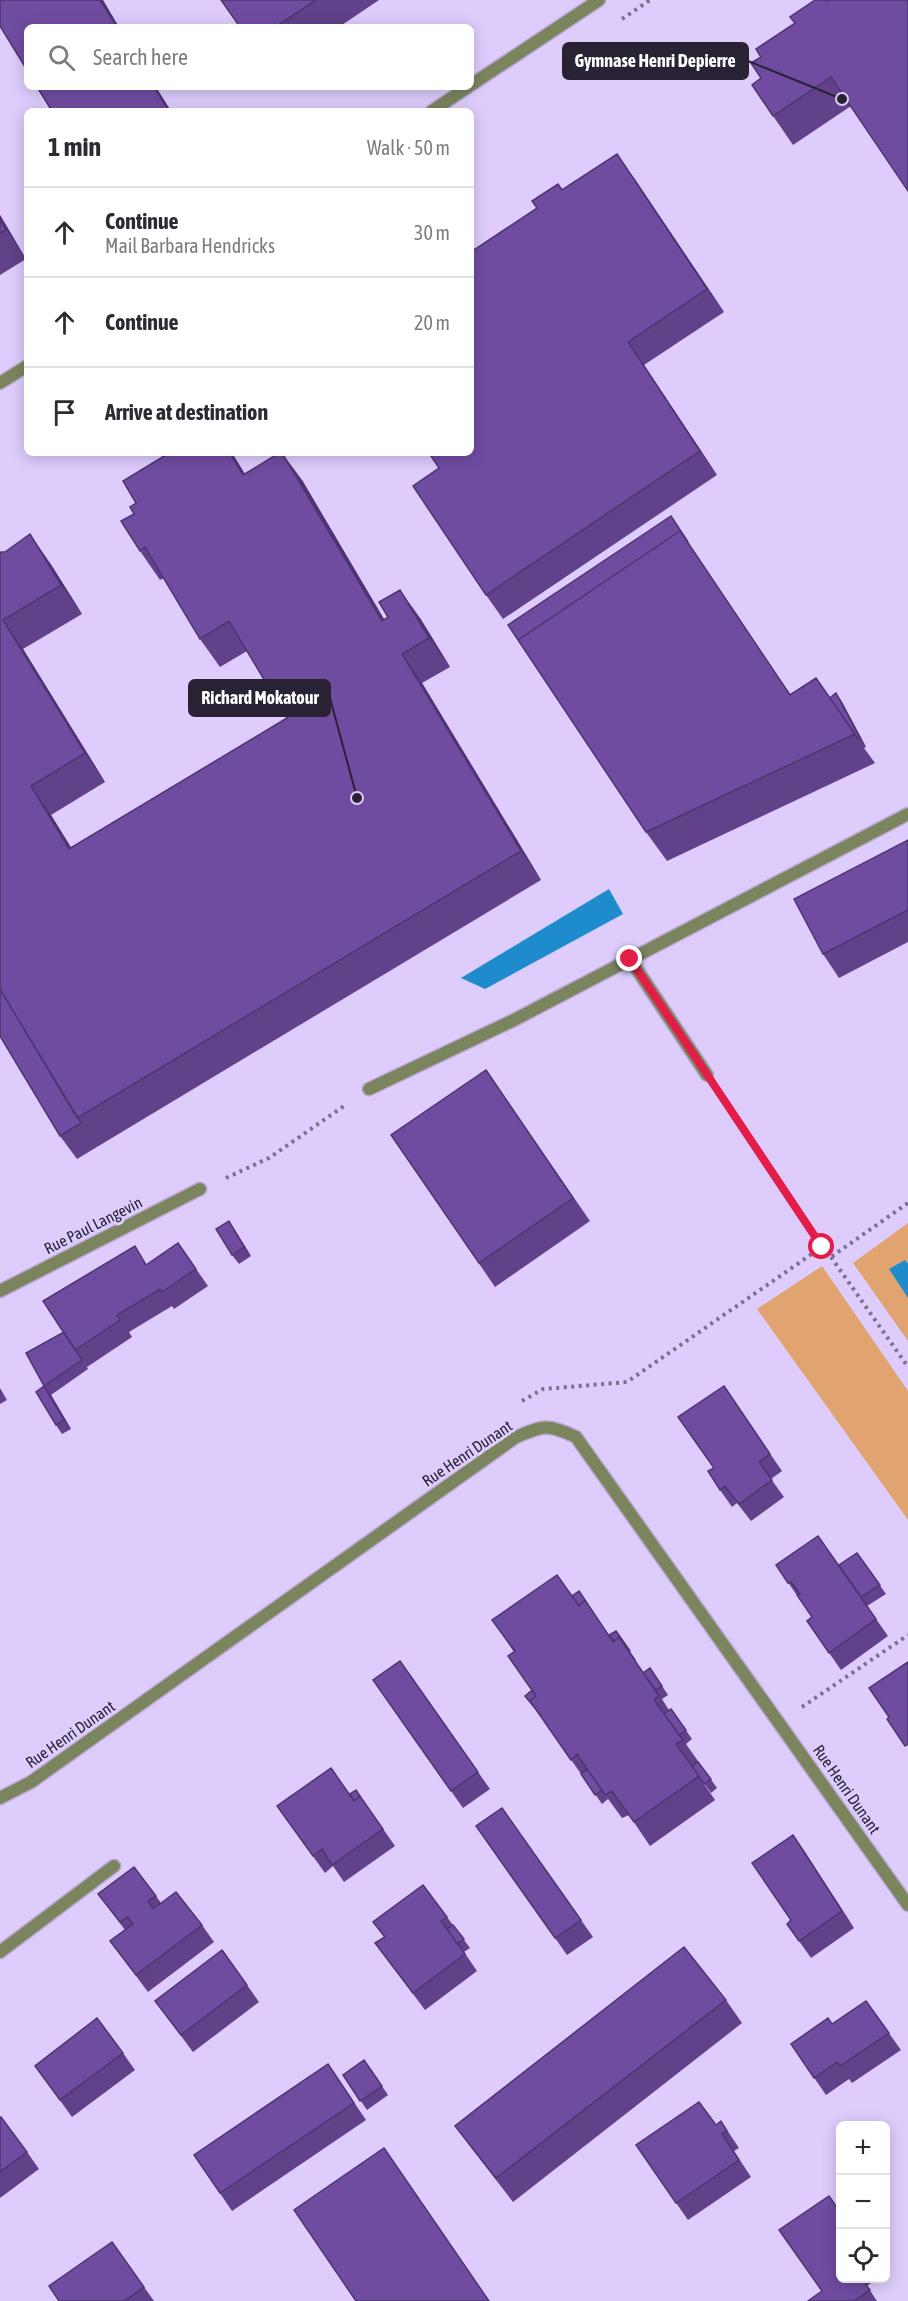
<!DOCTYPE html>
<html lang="en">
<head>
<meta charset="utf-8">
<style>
	body { margin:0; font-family:"Asap Condensed",sans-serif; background:#f7f7f7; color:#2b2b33 }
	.controls { position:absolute; right:18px; bottom:18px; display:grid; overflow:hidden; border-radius:9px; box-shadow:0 3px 15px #0003 }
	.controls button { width:54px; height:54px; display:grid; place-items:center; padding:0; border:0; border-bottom:2px solid #e1e1e2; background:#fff; color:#2b2b33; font:30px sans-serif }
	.stop { position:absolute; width:18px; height:18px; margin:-14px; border:4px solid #e11d48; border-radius:50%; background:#fff }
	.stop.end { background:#e11d48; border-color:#fff; box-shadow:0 2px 6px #0008 }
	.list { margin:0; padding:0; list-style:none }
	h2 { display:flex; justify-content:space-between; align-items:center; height:78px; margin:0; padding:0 24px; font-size:26px }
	h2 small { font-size:20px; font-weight:400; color:#7c7c81 }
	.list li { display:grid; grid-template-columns:39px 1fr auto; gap:18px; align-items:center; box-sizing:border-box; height:90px; padding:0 24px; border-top:2px solid #e1e1e2 }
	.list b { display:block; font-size:22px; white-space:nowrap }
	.list p { margin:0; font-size:20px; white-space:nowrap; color:#7c7c81 }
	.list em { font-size:20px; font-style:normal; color:#7c7c81 }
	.icon { flex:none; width:33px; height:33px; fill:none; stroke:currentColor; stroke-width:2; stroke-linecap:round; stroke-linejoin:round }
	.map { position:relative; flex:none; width:908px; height:2301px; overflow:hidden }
	.search { position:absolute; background:#fff; box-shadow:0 3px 15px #0003; left:24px; top:24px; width:450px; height:66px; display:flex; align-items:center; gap:15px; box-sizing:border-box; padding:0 21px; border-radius:9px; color:#7c7c81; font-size:22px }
	.panel { position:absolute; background:#fff; box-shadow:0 3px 15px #0003; left:24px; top:108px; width:450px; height:348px; border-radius:9px }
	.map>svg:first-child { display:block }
	.green { fill:#e1a470 }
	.water { fill:#1e8ccc }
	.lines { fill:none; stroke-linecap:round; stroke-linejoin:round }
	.service-casing { stroke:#b9aad4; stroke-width:15 }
	.minor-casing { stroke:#b9aad4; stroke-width:15 }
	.tertiary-casing { stroke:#b9aad4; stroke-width:15 }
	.path { stroke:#7b7090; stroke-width:4; stroke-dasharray:3 4.5; stroke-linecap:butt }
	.service { stroke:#7a855d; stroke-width:12 }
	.minor { stroke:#7a855d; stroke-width:12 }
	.tertiary { stroke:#7a855d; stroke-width:12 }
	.wall { fill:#60418a }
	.shaded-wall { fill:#4e3571 }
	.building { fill:#704ca1; stroke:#4e3571; stroke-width:1.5 }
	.route { stroke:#e11d48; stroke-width:8 }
	.labels { text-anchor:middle; stroke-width:6; stroke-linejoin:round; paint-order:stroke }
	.street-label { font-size:16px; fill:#282234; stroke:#ddccfc }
	.leader { fill:none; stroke:#282234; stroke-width:2 }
	.callout-dot { fill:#282234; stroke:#ddccfc; stroke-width:2 }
	.callout { fill:#282234; stroke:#282234; stroke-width:2 }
	.callout-label { font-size:18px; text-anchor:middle; font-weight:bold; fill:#fff }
</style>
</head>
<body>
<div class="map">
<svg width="908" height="2301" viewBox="0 0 908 2301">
	<rect width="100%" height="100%" fill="#ddccfc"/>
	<path class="green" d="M908,1223v118l-55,-78z
		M822,1266l86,125v129l-151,-211z"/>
	<path class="water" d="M609,889l14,25 -138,75 -24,-11z
		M905,1260l3,4v34l-19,-29z"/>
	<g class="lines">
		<g class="service-casing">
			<path id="service" d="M630,959l77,116
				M369,1089l145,-69 394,-206"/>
		</g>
		<g class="minor-casing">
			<path id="minor" d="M0,1291l200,-102
				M0,1798l31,-16 485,-345c29,-12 31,-13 60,0l332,468
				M0,1952l114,-86"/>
		</g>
		<g class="tertiary-casing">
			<path id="tertiary" d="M471,85l128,-85
				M432,111l36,-24
				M0,383l27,-17"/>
		</g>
		<path class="path" d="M622,19l28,-19
			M722,1098l100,149
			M226,1178l43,-20 78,-54
			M831,1257l77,110
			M522,1401l21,-12 84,-7 195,-135 9,10 77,-54
			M802,1707l106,-72"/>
		<use href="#service" class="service"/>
		<use href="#minor" class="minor"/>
		<use href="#tertiary" class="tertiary"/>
	</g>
	<path class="wall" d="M221,0h158l-40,27h-99z
		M795,23l56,83 -58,39 -41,-60 9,-7v-21z
		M634,178l90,134 -80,53 73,110 -214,144 -17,-24 -47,-127 123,-278z
		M0,215l26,44 -26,16z
		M169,453h63l13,21 57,6 82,140 36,-2 30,49 -28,16 119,197 -464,279 -17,-23 -60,-100v-482l50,9 32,51 -59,35 82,133 -54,33 20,33 216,-130 -40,-67 -27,16 -20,-28 -36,-61 -4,2 -20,-29 -6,-37 2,-11z
		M836,693l6,9 24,45 -2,1 11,15 -208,98 -21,-29 144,-138 40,4z
		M908,840v102l-69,36 -16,-24z
		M486,1070l104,151 -95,66 -104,-152z
		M229,1221l22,35 -12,8 -7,-9z
		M178,1243l30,43 -34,23 -2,-3 -43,26 3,5 -45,30 -6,-10 7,12 -37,26 20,34 -9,5 -6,-9 -12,-39 20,-54 83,-68z
		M724,1386l58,85 -11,8 13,18 -33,24 -14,-18 -5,4 -12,-17 -6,-22z
		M0,1388l7,12 -7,4z
		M857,1553l29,41 -19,12 21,30 -47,34 -34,-49 5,-4 -36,-52 75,17z
		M572,1596l37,39 7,-4 20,29 -1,1 10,14 5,-7 18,27 -6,4 7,11 2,-1 21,30 -6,5 31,44 -6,5 -18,-25 22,32 -65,46 -21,-31 -7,3 -27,-37 13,18 -6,5 -58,-83 -12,-16 -7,-9 7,-6 -18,-38 -22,-32z
		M400,1661l90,128 -27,19 -90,-128z
		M356,1790l39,56 -51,36 -11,-16 -8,7 -48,-67 73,-12z
		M502,1808l91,129 -26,18 -91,-129z
		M793,1835l61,93 -43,30 -24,-34 4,-4z
		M98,1894l58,2 5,7 41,22 12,17 -66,50 -38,-51 15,-11z
		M447,1917l23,31 -6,4 13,19 -52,39 -50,-67 9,-6 -11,-15z
		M247,1985l12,17 -66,50 -38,-51z
		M726,2000l16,23 -229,179 -41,-53 -17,-23z
		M866,2001l35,49 -49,33 -3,-4 -23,16 -35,-51 41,-20z
		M123,2053l12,17 -63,47 -37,-51z
		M364,2060l24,35 -21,15 -24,-35z
		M328,2064l38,56 -134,91 -38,-56z
		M0,2118l27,34 12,17 -39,29z
		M721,2121l18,27 -5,3 17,26 -63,43 -52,-75 80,-20z
		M112,2242l42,59h-95z
		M840,2278h38l-11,8 10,15h-69z"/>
	<path class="shaded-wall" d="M100,0h3l16,27h-2z
		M154,87h2l15,24h-2z
		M617,154l17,24 90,134 -17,-23z
		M0,215l26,44 -26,-39z
		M628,342l16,23 73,110 -17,-24z
		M230,453h2l31,51 -20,-29z
		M282,453l20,27 95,161 -15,-20z
		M671,516l12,18 127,190 -20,-29z
		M30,534l20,29 32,51 -21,-29z
		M400,590l20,28 30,49 -21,-29z
		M3,620l20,29 82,133 -20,-29z
		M402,654l20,29 119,197 -20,-29z
		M836,693l6,9 24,45 -6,-9z
		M31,786l20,29 39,63 -21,-29z
		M229,1221l6,9 16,26 -7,-9z
		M44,1386l7,9 20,34 -7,-9z
		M793,1835l12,17 49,76 -12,-17z"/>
	<path class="building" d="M0,0h100l17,27h-90v43l-27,-44z
		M221,0h95l-41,27h-35z
		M815,0h11l1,1 2,-1h79v191l-77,-114 -58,39 -21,-31 9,-7 -10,-15 10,-6 -5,-8 39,-26 -5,-6z
		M37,87h117l15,24h-117z
		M617,154l90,135 -79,53 72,109 -214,144 -73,-109 26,-18 -10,-15h42v-201l66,-44 -5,-7 26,-17 4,6z
		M0,220l6,10 -6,3z
		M169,453h61l13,22 36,-22h3l100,168 6,-4 -9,-15 21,-12 29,48 -27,16 119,197 -444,267 -77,-129v-435l1,-2h4l25,-18 31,51 -58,35 82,133 -54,33 38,63 218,-131 -58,-97 -29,18 -55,-92 -5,4 -19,-30 13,-7 -4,-7 6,-4 -13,-22z
		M671,516l17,26 -8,-11 -162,109 -10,-15z
		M680,531l110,164 26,-17 39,56 -209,98 -128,-192z
		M836,693l24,45 -2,1 -28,-41z
		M908,840v70l-85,44 -29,-55z
		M0,989l81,134 -21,13 -60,-100z
		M486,1070l87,128 -94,65 -88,-128z
		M229,1221l15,26 -12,8 -16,-26z
		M178,1243l18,26 -34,23 -2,-3 -43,26 3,5 -45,30 -32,-49 92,-55 11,19z
		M64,1332l18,28 -38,26 20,34 -8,5 -20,-33 8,-6 -18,-33z
		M724,1386l46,68 -11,8 13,18 -33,24 -14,-18 -5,4 -12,-19 6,-3 -36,-51z
		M818,1536l58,83 -47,34 -22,-32 5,-4 -15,-22 3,-1 -9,-12 -3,1 -12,-18z
		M857,1553l23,32 -19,12 -22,-32z
		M557,1575l22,31 6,-6 28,42 6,-5 14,21 26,38 -5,4 29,40 -7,4 23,32 -65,46 -22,-31 -7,4 -28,-41 -6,6 -41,-59 6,-5 -28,-40 7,-5 -23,-31z
		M579,1591l6,9 -6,6 -7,-10z
		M616,1631l14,20 -1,1 -10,-15 -5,4 -5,-6z
		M400,1661l78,111 -27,19 -78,-111z
		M908,1662v82l-3,2 -18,-27 2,-2 -20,-29z
		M650,1668l12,18 -6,4 -13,-17z
		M532,1690l4,6 -6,5 9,12 -14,-17z
		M671,1709l15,21 -7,5 -15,-21z
		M698,1762l13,17 -7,5 -12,-18z
		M331,1768l23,33 6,-5 23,33 -51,36 -10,-16 -9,7 -36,-50z
		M587,1769l15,21 -7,5 -14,-21z
		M356,1790l4,6 -6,5 -4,-7z
		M502,1808l79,112 -26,18 -79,-112z
		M793,1835l49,76 -43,30 -12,-17 4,-4 -39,-57z
		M134,1867l22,29 -8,5 5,8 23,-17 26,33 -66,50 -26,-34 23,-17 -5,-7 -8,5 -22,-28z
		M423,1885l24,32 -6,4 24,33 -52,39 -38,-50 10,-6 -12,-15z
		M453,1925l11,14 -7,5 -10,-15z
		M684,1947l42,53 -230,178 -41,-52z
		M222,1950l25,35 -66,50 -26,-34z
		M866,2001l23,32 -49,33 -3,-4 -23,16 -23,-34 37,-26 4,6z
		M97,2018l26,35 -63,47 -25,-34z
		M364,2060l18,26 -22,15 -17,-26z
		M328,2064l26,39 -134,90 -26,-38z
		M699,2102l17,23 5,-4 6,10 -5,3 17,26 -63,43 -40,-58z
		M1,2117l26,35 -27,20v-54z
		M384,2148l105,153h-133l-62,-91z
		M829,2196l11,16v66h21l9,12 -16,11h-46l14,-10 -43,-61z
		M112,2242l32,45 -20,14h-65l-10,-15z"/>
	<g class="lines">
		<path class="route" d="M630,959l192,288"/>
	</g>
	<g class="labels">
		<g class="street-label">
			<text transform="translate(93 1225) rotate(-27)" y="6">Rue Paul Langevin</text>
			<text transform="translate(467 1453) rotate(-34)" y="6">Rue Henri Dunant</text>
			<text transform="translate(70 1734) rotate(-35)" y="6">Rue Henri Dunant</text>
			<text transform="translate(847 1789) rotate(55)" y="6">Rue Henri Dunant</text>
		</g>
	</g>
	<path class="leader" d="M842 99L748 61M357 798L330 698"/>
	<g class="callout-dot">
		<circle cx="842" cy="99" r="6"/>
		<circle cx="357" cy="798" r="6"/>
	</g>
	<g class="callout">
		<rect x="563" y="43" width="185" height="36" rx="6"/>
		<rect x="189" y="680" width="141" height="36" rx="6"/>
	</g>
	<g class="callout-label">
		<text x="655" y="67">Gymnase Henri Depierre</text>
		<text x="260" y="704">Richard Mokatour</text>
	</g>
</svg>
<div class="controls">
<button>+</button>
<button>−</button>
<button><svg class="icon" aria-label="locate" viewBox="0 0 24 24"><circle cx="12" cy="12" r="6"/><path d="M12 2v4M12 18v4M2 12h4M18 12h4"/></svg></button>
</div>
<div class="stop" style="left:822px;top:1247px"></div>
<div class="stop end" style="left:630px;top:959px"></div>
<div class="search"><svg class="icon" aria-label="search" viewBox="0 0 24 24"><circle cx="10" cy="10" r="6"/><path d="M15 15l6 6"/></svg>Search here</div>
<section class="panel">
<h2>1 min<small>Walk · 50 m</small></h2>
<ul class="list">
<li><svg class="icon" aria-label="ahead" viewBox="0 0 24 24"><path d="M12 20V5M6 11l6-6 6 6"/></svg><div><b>Continue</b><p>Mail Barbara Hendricks</p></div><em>30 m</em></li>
<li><svg class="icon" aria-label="ahead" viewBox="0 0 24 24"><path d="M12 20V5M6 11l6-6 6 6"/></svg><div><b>Continue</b></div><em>20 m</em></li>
<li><svg class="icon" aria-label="arrive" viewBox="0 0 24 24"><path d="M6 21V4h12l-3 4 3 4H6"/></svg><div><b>Arrive at destination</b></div></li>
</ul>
</section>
</div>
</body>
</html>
